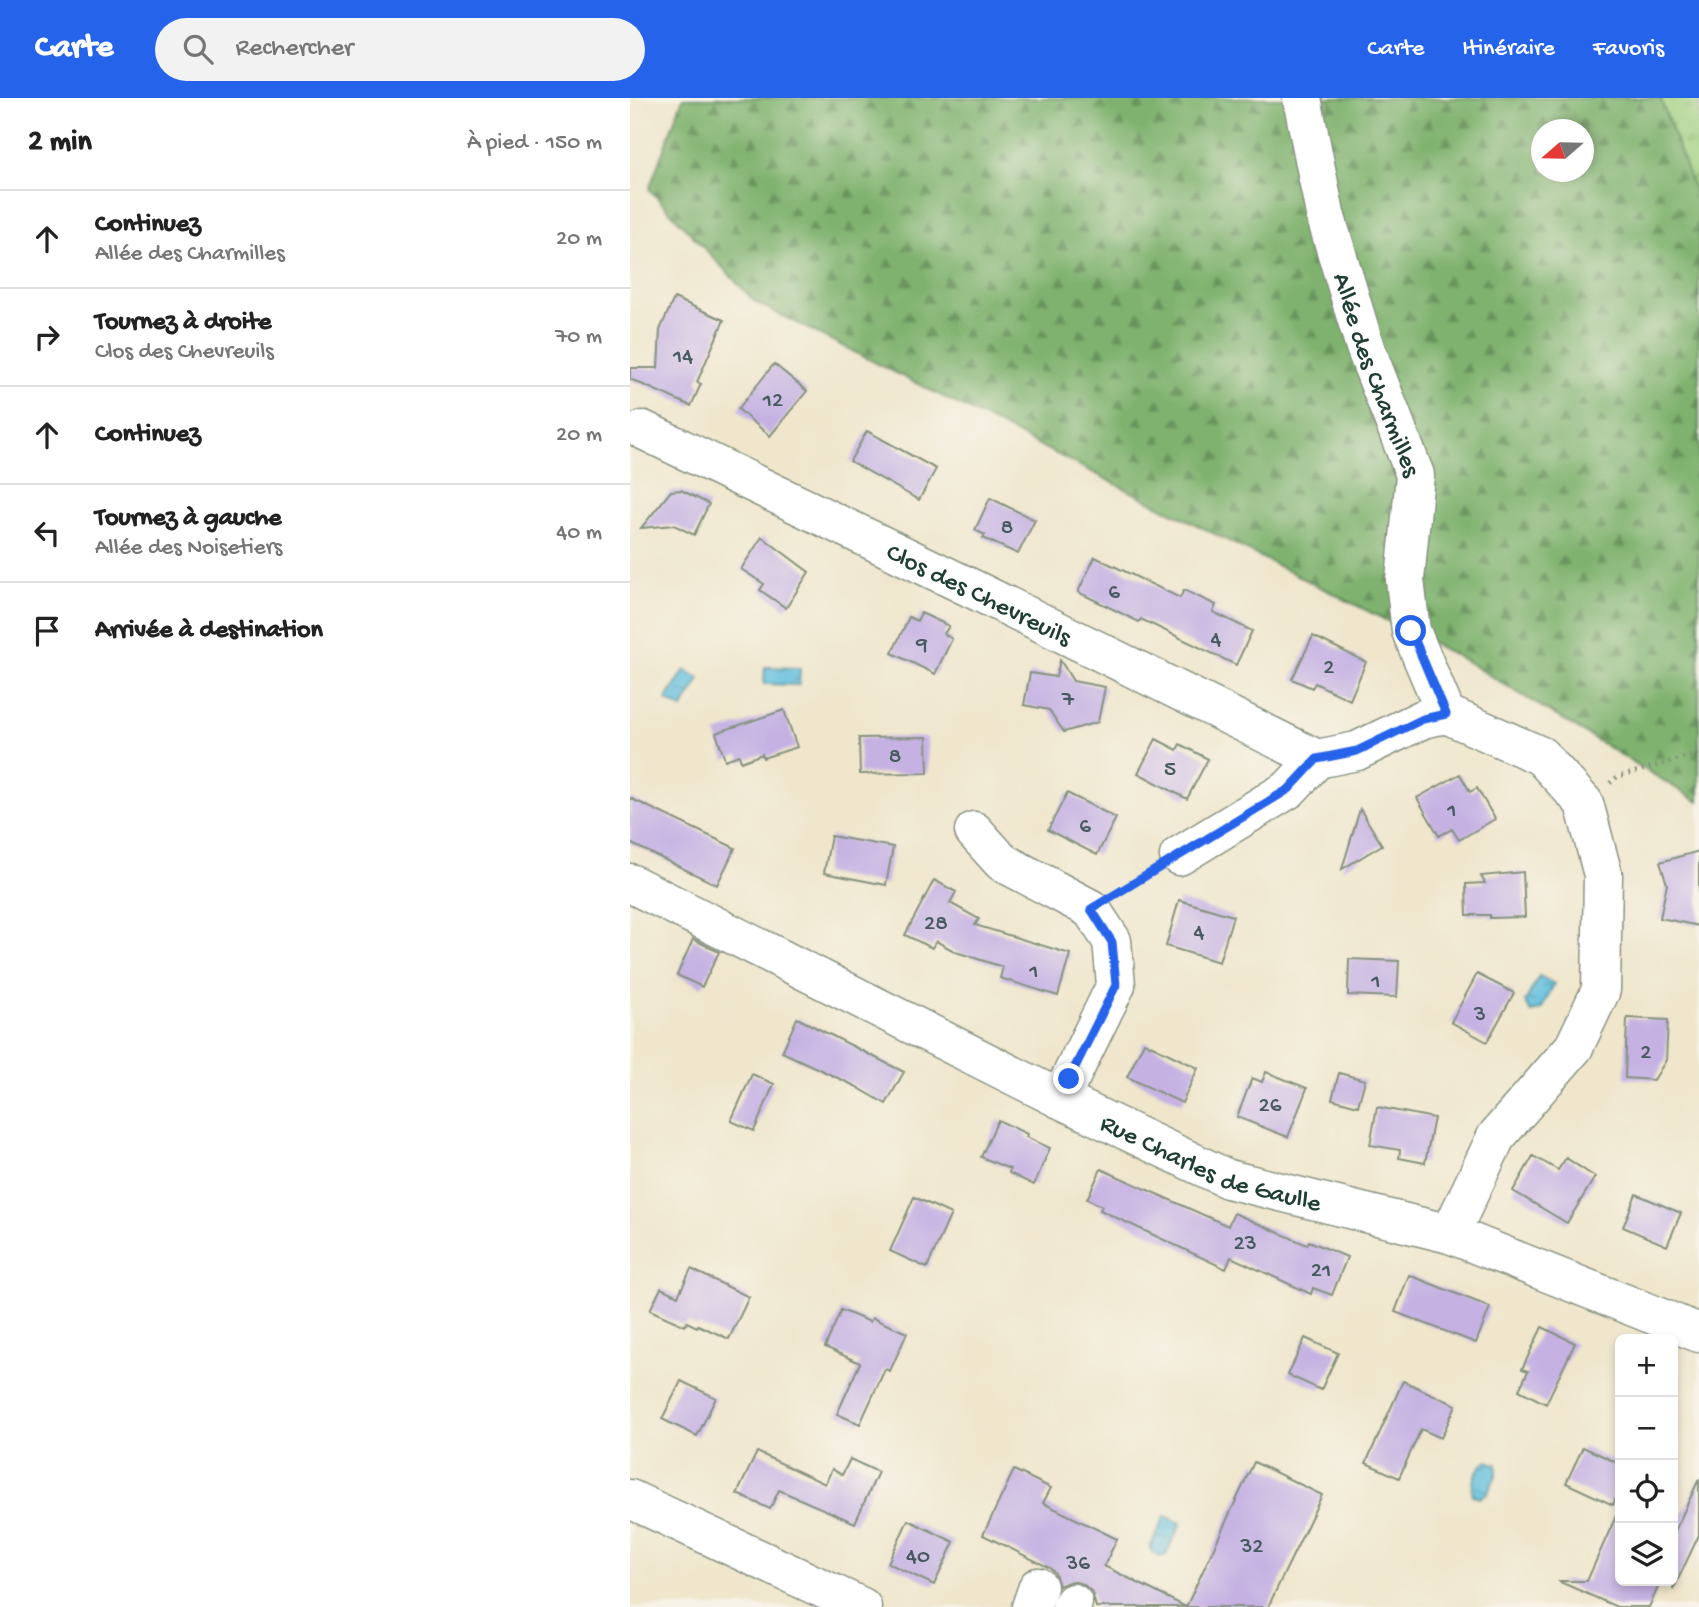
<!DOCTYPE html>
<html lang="fr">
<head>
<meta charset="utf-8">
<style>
	body { margin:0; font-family:"Gochi Hand",sans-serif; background:#f2f2f2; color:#222 }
	.controls { position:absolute; right:21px; bottom:21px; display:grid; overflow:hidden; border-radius:10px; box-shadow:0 4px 10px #0003 }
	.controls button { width:63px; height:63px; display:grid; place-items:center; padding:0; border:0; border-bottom:2px solid #e0e0e0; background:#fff; color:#222; font:35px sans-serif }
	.compass { position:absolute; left:901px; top:21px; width:63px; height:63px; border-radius:50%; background:#fff; box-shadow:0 4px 10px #0003; rotate:250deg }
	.stop { position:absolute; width:21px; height:21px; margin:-16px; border:5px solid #2563eb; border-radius:50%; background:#fff }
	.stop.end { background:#2563eb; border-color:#fff; box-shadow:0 2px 7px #0008 }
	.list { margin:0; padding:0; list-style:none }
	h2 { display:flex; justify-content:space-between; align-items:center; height:91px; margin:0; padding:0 28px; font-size:30px }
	h2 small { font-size:23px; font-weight:400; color:#767676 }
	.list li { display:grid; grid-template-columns:46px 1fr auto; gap:21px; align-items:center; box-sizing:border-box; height:98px; padding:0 28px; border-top:2px solid #e0e0e0 }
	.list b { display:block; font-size:26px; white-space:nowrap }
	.list p { margin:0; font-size:23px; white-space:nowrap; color:#767676 }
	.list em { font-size:23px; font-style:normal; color:#767676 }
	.icon { flex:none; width:38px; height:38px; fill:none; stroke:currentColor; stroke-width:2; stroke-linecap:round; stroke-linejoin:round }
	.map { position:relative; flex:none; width:1069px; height:1509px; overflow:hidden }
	header { display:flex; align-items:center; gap:42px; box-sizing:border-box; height:98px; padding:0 35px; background:#2563eb; color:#fff }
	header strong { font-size:33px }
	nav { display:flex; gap:38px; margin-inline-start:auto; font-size:24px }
	.search { width:490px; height:63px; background:#f2f2f2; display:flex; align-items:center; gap:18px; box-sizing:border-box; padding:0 24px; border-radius:38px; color:#767676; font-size:26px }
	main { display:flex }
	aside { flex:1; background:#fff }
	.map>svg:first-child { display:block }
	.grass { fill:url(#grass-tufts); stroke:#5f865a; stroke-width:2 }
	.forest { fill:url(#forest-firs); stroke:#4f7851; stroke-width:2; fill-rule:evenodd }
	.water { fill:url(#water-ripples); stroke:#3e7e88; stroke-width:2 }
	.building { fill:#c5b2e3 }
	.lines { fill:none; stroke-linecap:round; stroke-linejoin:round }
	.minor-casing { stroke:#879280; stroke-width:41 }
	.path { stroke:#879280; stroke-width:4.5; stroke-dasharray:2 5; stroke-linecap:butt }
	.minor { stroke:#fff; stroke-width:38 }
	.route { stroke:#2563eb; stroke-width:9 }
	.labels { text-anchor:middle; stroke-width:6; stroke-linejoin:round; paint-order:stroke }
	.number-label { font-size:23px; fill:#485a60 }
	.street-label { font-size:26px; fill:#1f3d34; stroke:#f7f3e8 }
</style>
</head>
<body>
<header>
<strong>Carte</strong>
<div class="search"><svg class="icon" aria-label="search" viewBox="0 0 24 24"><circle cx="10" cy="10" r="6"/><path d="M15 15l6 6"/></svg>Rechercher</div>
<nav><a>Carte</a><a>Itinéraire</a><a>Favoris</a></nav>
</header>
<main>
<aside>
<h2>2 min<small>À pied · 150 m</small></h2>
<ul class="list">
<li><svg class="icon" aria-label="ahead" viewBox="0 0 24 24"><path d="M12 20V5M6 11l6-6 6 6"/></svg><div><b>Continuez</b><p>Allée des Charmilles</p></div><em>20 m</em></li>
<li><svg class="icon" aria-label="right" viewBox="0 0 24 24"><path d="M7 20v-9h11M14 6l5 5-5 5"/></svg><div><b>Tournez à droite</b><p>Clos des Chevreuils</p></div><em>70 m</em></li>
<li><svg class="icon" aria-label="ahead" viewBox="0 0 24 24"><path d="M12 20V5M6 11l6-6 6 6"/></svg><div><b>Continuez</b></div><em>20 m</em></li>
<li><svg class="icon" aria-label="left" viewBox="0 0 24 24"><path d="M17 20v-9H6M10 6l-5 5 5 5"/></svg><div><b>Tournez à gauche</b><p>Allée des Noisetiers</p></div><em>40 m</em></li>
<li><svg class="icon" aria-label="arrive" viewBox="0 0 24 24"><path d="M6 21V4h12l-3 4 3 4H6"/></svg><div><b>Arrivée à destination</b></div></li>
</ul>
</aside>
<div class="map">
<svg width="1069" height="1509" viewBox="0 0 1069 1509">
	<defs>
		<pattern id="grass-tufts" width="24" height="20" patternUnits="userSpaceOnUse" patternTransform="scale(1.75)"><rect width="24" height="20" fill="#9fd07f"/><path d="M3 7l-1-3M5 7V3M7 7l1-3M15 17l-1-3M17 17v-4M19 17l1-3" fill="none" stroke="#81aa69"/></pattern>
		<pattern id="forest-firs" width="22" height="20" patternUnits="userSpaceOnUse" patternTransform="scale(1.75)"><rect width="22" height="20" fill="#7fb26e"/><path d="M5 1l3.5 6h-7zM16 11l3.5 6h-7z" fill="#67925b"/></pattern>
		<pattern id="water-ripples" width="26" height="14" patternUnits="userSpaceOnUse" patternTransform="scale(1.75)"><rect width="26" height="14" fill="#5ebedd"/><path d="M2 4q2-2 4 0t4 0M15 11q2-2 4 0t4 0" fill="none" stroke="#4d9cb4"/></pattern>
	</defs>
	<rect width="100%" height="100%" fill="#f7f3e8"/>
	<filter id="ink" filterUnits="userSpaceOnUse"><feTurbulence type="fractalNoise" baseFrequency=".0143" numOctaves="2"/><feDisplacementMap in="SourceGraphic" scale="14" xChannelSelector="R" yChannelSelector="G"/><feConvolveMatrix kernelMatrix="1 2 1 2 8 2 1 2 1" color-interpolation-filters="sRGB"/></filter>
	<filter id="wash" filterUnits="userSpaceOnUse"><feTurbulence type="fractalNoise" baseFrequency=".00686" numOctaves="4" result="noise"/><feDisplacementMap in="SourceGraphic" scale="28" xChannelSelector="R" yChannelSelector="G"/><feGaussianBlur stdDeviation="1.57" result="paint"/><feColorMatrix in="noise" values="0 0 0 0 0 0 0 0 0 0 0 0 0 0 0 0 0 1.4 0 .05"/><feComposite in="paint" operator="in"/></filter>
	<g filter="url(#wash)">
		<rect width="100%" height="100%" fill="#efe6cc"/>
		<path class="grass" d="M1030,0h39v105z"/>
		<path class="forest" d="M53,0h977l39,105v599l-240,-145 -704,-355 -106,-113zM912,32h42v42h-42z"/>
		<path class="water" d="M135,569l35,1 -1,17 -35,-1z
			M55,572l15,9 -18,30 -16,-9z
			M909,878l15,8 -13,26 -10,2 -6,-10z
			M856,1363l11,3v9l-10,21 -8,4 -6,-3c-3,-13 4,-26 13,-34z
			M535,1418l16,7 -15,32 -6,2 -7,-4 -3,-5z"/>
		<g id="blocks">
			<path class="building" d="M44,200l50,22 -27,62 4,2 -10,22 -61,-27v-11h28l2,-38z
				M144,266l33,27 -37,45 -32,-27z
				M237,333l69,38 -17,31 -69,-39z
				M51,392l28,14 -15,31 -20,-10 -33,3 30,-37z
				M360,400l45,22 -17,34 -35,-16 2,-3 -10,-5z
				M132,439l47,35 -23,36 -26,-18 4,-6 -23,-15z
				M465,459l85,41 4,-8 32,15 -3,7 39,19 -16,34 -95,-46 -2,3 -61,-30z
				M291,515l28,13 -5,8 8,5 -17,35 -43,-21 17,-36 8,4z
				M683,538l53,26 -16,38 -35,-17 -3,5 -20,-9z
				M430,562l13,21 32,6 -7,35 -34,10 -15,-22 -25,-5 6,-32 26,4z
				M154,612l13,37 -34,11 -1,-4 -21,8 -2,-7 -14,5 -9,-27z
				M297,639l1,36 -68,1 -1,-36z
				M526,641l21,11 3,-6 28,15 -21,40 -49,-26z
				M830,676l10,18 7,-4 18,31 -36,21 -7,-11 -13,7 -22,-38z
				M437,695l49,25 -19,37 -49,-25z
				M0,700l105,50 -18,37 -87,-42z
				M730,711l22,36 -40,24z
				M201,738l62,11 -7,38 -62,-12z
				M1069,753v75l-39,-8 7,-34 -7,-22z
				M893,774l2,45 -35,1v-3h-23l-1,-31 19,-1 -4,-7z
				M304,782l22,12 -6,11 29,16 -4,6 95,29 -12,42 -58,-18 3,-11 -47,-15 -20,-11 -4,7 -27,-13z
				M549,802l54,16 -14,46 -53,-16z
				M63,841l26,13 -17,35 -25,-12z
				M719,861l50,2 -2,36 -49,-2z
				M847,876l37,19 -27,49 -36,-20z
				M167,920l107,54 -18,32 -31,-18 -73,-34z
				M997,920l41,2 -2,40 -12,20 -29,-2z
				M514,944l54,26 -16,35 -55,-26z
				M636,974l41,16 -19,49 -51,-20 15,-39 10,4z
				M709,975l26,7 -7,26 -26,-7z
				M122,976l22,10 -20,47 -23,-10z
				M747,1009l57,11 -9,45 -26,-5 1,-8 -30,-5z
				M368,1022l29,14 -1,3 24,11 -16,37 -25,-12 1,-4 -29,-12z
				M903,1058l25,14 8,-12 29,19 -28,46 -54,-32z
				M471,1071l127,57 6,-13 73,32 2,-4 38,16 -15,38 -19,-7 -2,6 -80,-37 -5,12 -126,-59 2,-4 -15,-7z
				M1006,1096l45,19 -14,33 -44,-19z
				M284,1099l37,17 -24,54 -37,-17z
				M61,1171l58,28 -20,42 -31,-14 -1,2 -10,-5 -2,4 -35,-16 11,-22 17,8z
				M779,1177l81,32 -14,36 -81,-31z
				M211,1212l29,12 2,-4 35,15 -17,38 -5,-2 -25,55 -23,-10 23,-51 -35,-16z
				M912,1229l33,16 -29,61 -27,-14 9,-19 -6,-2z
				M675,1240l33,15 -17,37 -33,-15z
				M51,1283l35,17 -19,38 -35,-17z
				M773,1283l53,24 -15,33 -20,-9 -22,49 -33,-15z
				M953,1349l37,17v25l-7,16 -47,-22z
				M127,1354l68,32 7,-15 10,6 8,-16 28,13 -23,51 -76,-33 -9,19 -33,-15z
				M624,1364l68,33 -54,112h-82z
				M384,1372l37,18 -8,15 74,36 -13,27 82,41h-90l-4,-15 -9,-8 -12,-3 -12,5 -4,-13 -5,-5 -67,-33z
				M1069,1381v56l-26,55v-55z
				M990,1409v74h41l-12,26h-32l-59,-26h29z
				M278,1422l46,22 -20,43 -46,-22z"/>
		</g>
	</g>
	<g filter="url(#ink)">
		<use href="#blocks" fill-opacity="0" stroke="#879280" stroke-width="2"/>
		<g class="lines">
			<g class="minor-casing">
				<g id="minor">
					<path id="s1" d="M672,0l23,116 40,133 50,128 -10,105 6,51 35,83 95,42 43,47 19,72 -2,115 -27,57 -78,90 -46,97"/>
					<path id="s2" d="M13,332l332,160 342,169 40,-8 66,-32 23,-5"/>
					<path d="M344,733l28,31 89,47 21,32 4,44 -56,114"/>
					<path d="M549,758l110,-67 28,-30"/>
					<path id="s3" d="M0,785l430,216 168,80 222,55 249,99"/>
					<path d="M0,1401l232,108"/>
					<path d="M401,1509l7,-20"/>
					<path d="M441,1509l2,-4"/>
				</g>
			</g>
			<path class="path" d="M980,685l7,-6 82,-24
				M489,794l31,-19"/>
			<use href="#minor" class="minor"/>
		</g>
	</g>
	<g class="lines" filter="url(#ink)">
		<path class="route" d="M439,981l47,-94 -4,-43 -21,-33 198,-120 28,-30 40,-8 66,-32 23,-5 -35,-83"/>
	</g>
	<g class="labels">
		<g class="number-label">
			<text x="53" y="264">14</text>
			<text x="143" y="308">12</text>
			<text x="377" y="435">8</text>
			<text x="484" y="500">6</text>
			<text x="586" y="547">4</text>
			<text x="292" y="552">9</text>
			<text x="699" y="575">2</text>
			<text x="438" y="607">7</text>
			<text x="265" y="664">8</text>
			<text x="540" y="677">5</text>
			<text x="822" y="718">1</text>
			<text x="455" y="734">6</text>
			<text x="306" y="831">28</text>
			<text x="569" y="840">4</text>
			<text x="404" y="879">1</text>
			<text x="746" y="889">1</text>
			<text x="850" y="922">3</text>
			<text x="1016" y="960">2</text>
			<text x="640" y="1013">26</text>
			<text x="615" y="1151">23</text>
			<text x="691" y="1178">21</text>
			<text x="622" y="1454">32</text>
			<text x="288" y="1464">40</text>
			<text x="448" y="1471">36</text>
		</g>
		<g class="street-label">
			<text dy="9" stroke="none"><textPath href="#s1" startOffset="287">Allée des Charmilles</textPath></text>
			<text dy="9" stroke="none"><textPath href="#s2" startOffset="374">Clos des Chevreuils</textPath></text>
			<text dy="9" stroke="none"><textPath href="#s3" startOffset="646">Rue Charles de Gaulle</textPath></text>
		</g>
	</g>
</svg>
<div class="controls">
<button>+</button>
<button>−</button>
<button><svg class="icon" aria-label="locate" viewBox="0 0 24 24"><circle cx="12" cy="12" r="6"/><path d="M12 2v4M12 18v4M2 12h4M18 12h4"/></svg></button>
<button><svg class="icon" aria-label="layers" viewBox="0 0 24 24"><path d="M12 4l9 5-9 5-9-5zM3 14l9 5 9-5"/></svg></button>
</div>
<svg class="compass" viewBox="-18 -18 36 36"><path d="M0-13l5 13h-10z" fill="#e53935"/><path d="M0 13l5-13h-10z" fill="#767676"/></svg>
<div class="stop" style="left:781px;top:533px"></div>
<div class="stop end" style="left:439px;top:981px"></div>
</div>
</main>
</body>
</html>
